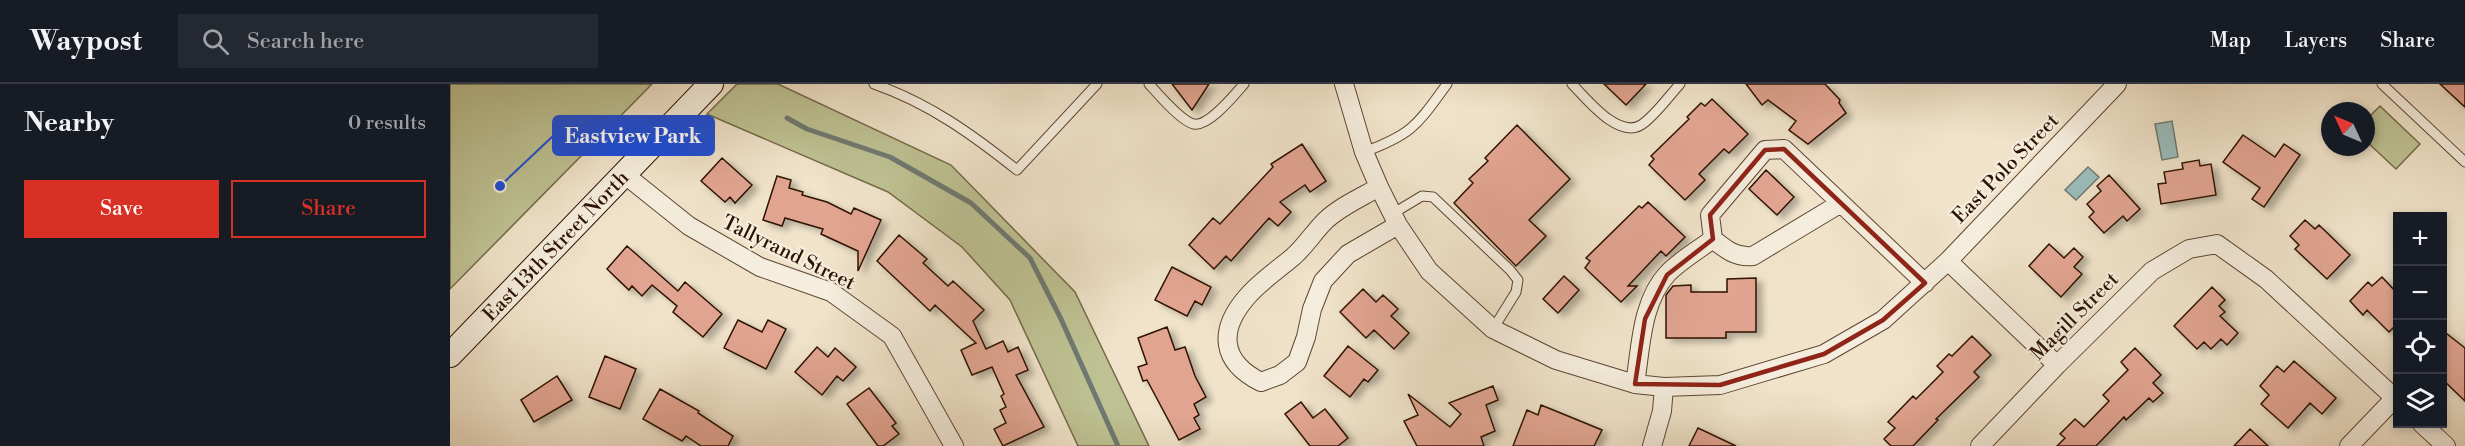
<!DOCTYPE html>
<html lang="en">
<head>
<meta charset="utf-8">
<style>
	body { margin:0; font-family:"Libre Bodoni",serif; background:#242831; color:#f1f3f6 }
	.controls { position:absolute; right:18px; bottom:18px; display:grid; overflow:hidden; border-radius:0px; box-shadow:0 3px 9px #0003 }
	.controls button { width:54px; height:54px; display:grid; place-items:center; padding:0; border:0; border-bottom:2px solid #363941; background:#171b24; color:#f1f3f6; font:30px sans-serif }
	.compass { position:absolute; left:1871px; top:18px; width:54px; height:54px; border-radius:50%; background:#171b24; box-shadow:0 3px 9px #0003; rotate:314deg }
	.list { margin:0; padding:0; list-style:none }
	h2 { display:flex; justify-content:space-between; align-items:center; height:78px; margin:0; padding:0 24px; font-size:26px }
	h2 small { font-size:20px; font-weight:400; color:#9ea1a6 }
	.actions { display:flex; gap:12px; padding:18px 24px }
	.actions a { flex:1; padding:14px 0; border:2px solid #d93025; border-radius:0px; text-align:center; font-size:21px; color:#d93025 }
	.actions .main { background:#d93025; color:#fff }
	.icon { flex:none; width:33px; height:33px; fill:none; stroke:currentColor; stroke-width:2; stroke-linecap:round; stroke-linejoin:round }
	.map { position:relative; flex:none; width:2015px; height:362px; overflow:hidden }
	header { display:flex; align-items:center; gap:36px; box-sizing:border-box; height:84px; padding:0 30px; background:#171b24; border-bottom:2px solid #363941 }
	header strong { font-size:28px }
	nav { display:flex; gap:33px; margin-inline-start:auto; font-size:21px }
	.search { width:420px; height:54px; background:#242831; display:flex; align-items:center; gap:15px; box-sizing:border-box; padding:0 21px; border-radius:0px; color:#9ea1a6; font-size:22px }
	main { display:flex }
	aside { flex:1; background:#171b24 }
	.map>svg:first-child { display:block }
	.green { fill:#bec293; stroke:#766a4a; stroke-width:1.5 }
	.water { fill:#9bbdbd; stroke:#6f7972; stroke-width:1.5 }
	.lines { fill:none; stroke-linecap:round; stroke-linejoin:round }
	.stream { stroke:#6f7972; stroke-width:5 }
	.building { fill:#e1a491; stroke:#2e1201; stroke-width:1.5; filter:url(#shadow) }
	.lane-casing { stroke:#5e4633; stroke-width:11 }
	.street-casing { stroke:#5e4633; stroke-width:20 }
	.secondary-casing { stroke:#2e1201; stroke-width:26 }
	.lane { stroke:#f5eddd; stroke-width:9 }
	.street { stroke:#f5eddd; stroke-width:18 }
	.secondary { stroke:#f5eddd; stroke-width:24 }
	.marked { fill:none; stroke:#8f2418; stroke-width:4.5; stroke-linejoin:round }
	.labels { text-anchor:middle; stroke-width:4.5; stroke-linejoin:round; paint-order:stroke }
	.street-label { font-size:20px; fill:#2e1201; stroke:#f5eddd }
	.leader { fill:none; stroke:#1d4ed8; stroke-width:2 }
	.callout-dot { fill:#1d4ed8; stroke:#f5eddd; stroke-width:2 }
	.callout { fill:#1d4ed8; stroke:#1d4ed8; stroke-width:2 }
	.callout-label { font-size:21px; text-anchor:middle; font-weight:bold; fill:#fff }
</style>
</head>
<body>
<header>
<strong>Waypost</strong>
<div class="search"><svg class="icon" aria-label="search" viewBox="0 0 24 24"><circle cx="10" cy="10" r="6"/><path d="M15 15l6 6"/></svg>Search here</div>
<nav><a>Map</a><a>Layers</a><a>Share</a></nav>
</header>
<main>
<aside>
<h2>Nearby<small>0 results</small></h2>
<ul class="list">
</ul>
<div class="actions"><a class="main">Save</a><a>Share</a></div>
</aside>
<div class="map">
<svg width="2015" height="362" viewBox="0 0 2015 362">
	<defs>
		<filter id="shadow"><feDropShadow dx="6" dy="4" stdDeviation="3" flood-color="#0004"/></filter>
	</defs>
	<rect width="100%" height="100%" fill="#f0e3ca"/>
	<filter id="stains"><feTurbulence type="fractalNoise" baseFrequency=".00333" numOctaves="4"/><feColorMatrix values="0 0 0 0 .2 0 0 0 0 .09 0 0 0 0 .02 0 0 0 .5 -.17"/></filter>
	<radialGradient id="worn" r=".72"><stop offset=".6" stop-color="#630" stop-opacity="0"/><stop offset="1" stop-color="#630" stop-opacity=".3"/></radialGradient>
	<path class="green" d="M0,0h202l-202,205z
		M287,0h41l173,81 124,127 74,154h-71l-68,-146 -48,-53 -74,-55 -181,-78z
		M1930,22l40,38 -24,25 -30,-28v-21z"/>
	<path class="water" d="M1722,37l6,36 -16,3 -7,-36z
		M1638,83l11,10 -23,23 -11,-10z"/>
	<g class="lines">
		<path class="stream" d="M337,34l20,11 83,28 81,46 59,55 31,61 57,127"/>
	</g>
	<path class="building" d="M722,0h37l-17,26z
		M1154,0h42l-20,21z
		M1296,0h79l15,16 -1,3 7,10 -38,31 -19,-14 7,-9 -28,-21 -6,5z
		M1990,0h25v23z
		M1262,15l36,35 -19,19 -5,-4 -25,25 6,6 -20,20 -36,-35 5,-6 -3,-3 38,-37 -2,-2 14,-14 4,3z
		M1067,41l53,54 -41,41 17,16 -30,30 -62,-63 19,-20 -4,-4 19,-18 -3,-3z
		M1793,51l32,22 9,-13 16,11 -36,52 -12,-8 8,-11 -37,-26z
		M852,60l24,37 -16,11 -5,-7 -25,17 11,10 -13,14 -9,-8 -38,43 -5,-5 -12,13 -25,-24 24,-27 7,6 53,-57 -2,-3z
		M272,74l30,27 -17,18 -5,-6 -5,5 -24,-21z
		M1749,76l1,6 11,-2 5,31 -55,9 -3,-20 8,-1 -2,-11 19,-3 -1,-6z
		M1316,86l28,27 -17,18 -28,-26z
		M1659,91l31,34 -13,12 -4,-5 -19,17 -15,-16 5,-5 -7,-8 14,-13 -4,-5z
		M327,92l14,4 -2,8 14,4 -1,3 25,7 24,12 3,-6 27,12 -23,51v-20l-37,-17 2,-5 -38,-11 -3,8 -19,-6z
		M1198,118l37,35 -19,19 -5,-5 -33,35h9l-16,16 -36,-34 5,-7 -4,-3 53,-52 3,2z
		M1855,136l10,9 4,-4 31,30 -23,24 -32,-30 4,-4 -9,-9z
		M449,151l28,24 -4,4 25,23 5,-5 31,29 -11,11 13,28 17,-8 5,11 10,-5 10,23 -12,5 28,52 -41,19 -9,-17 12,-6 -6,-13 6,-3 -5,-11 3,-2 -12,-27 -20,8 -11,-25 15,-7 -41,-38 -5,6 -53,-50z
		M1599,160l15,14 10,-10 9,9 -9,10 8,7 -21,23 -32,-31z
		M177,162l51,45 7,-9 37,32 -19,23 -30,-25 4,-6 -25,-21 -10,11 -10,-10 -3,4 -22,-21z
		M722,183l39,20 -9,18 -7,-4 -8,15 -32,-16z
		M1114,192l15,14 -21,23 -15,-14z
		M1932,193l15,16v31l-8,8 -22,-22 -4,5 -13,-14 18,-19 4,4z
		M1306,194v54h-30v6h-60v-43l7,-9 18,-1v7h36v-13z
		M1762,203l13,13 -6,6 6,6 -5,4 18,17 -11,12 -6,-6 -10,10 -7,-7 -7,7 -23,-23z
		M913,205l13,13 7,-7 15,14 -7,7 18,17 -15,16 -20,-19 -8,8 -26,-26z
		M288,236l24,12 6,-12 18,9 -20,40 -42,-21z
		M717,243l8,23 10,-3 10,29 11,21 -12,7 5,11 -5,3 6,11 -21,11 -32,-60 -4,1 -5,-14 9,-3 -9,-26z
		M1992,246l23,18v53l-23,-22z
		M1522,252l19,19 -17,17 5,5 -43,42 2,1 -25,26h-22l-7,-7 11,-11 -7,-6 25,-26 3,3 27,-27 -6,-6 12,-12 3,2z
		M898,262l30,24 -10,12 -4,-3 -14,18 -26,-21z
		M367,263l11,10 7,-9 21,19 -13,14 -6,-5 -15,19 -27,-23z
		M1685,264l26,27 -8,8 10,10 -10,9 -4,-4 -23,22 -2,-3 -28,29h-39l8,-8 -5,-4 15,-15 9,8 25,-26 -6,-6 25,-25 -7,-8z
		M155,272l31,13 -16,40 -31,-12z
		M1844,277l42,37 -14,16 -12,-11 -22,25 -27,-24 8,-9 -9,-9 17,-20 7,6z
		M107,292l15,24 -38,22 -13,-22z
		M1043,302l5,14 -12,5 9,26 -14,6 3,9h-67l-13,-25 14,-6 -10,-21 42,33 11,-13 -12,-11z
		M419,304l27,35 -4,3 7,8 -16,12h-5l-31,-42z
		M210,305l39,22 -1,2 35,23 -5,10h-27l-15,-10 -4,5 -39,-22z
		M851,318l12,16 12,-9 23,29 -10,8h-28l-25,-32z
		M1091,321l61,25 -8,16h-81l14,-36 11,5z
		M1248,344l38,18h-47z
		M1800,345l18,17h-34z"/>
	<g class="lines">
		<g class="lane-casing">
			<path id="lane" d="M424,0c55,19 99,51 143,86l80,-86
				M699,0c9,10 33,38 45,40 15,3 41,-30 50,-40
				M1122,0c15,15 46,55 69,41 13,-8 28,-29 39,-41
				M1932,0l83,78
				M914,68c49,-18 53,-27 83,-68
				M942,130l30,-18 11,1 77,73 8,10 -2,12 -23,37"/>
		</g>
		<g class="street-casing">
			<path id="street" d="M894,0l20,68 15,35 19,38 31,46 64,58 63,31 79,24 29,3 56,-2 104,-31 59,-34 65,-59 169,-177
				M174,90l65,52 71,41 71,25 61,44 62,110
				M929,103c-17,10 -40,20 -54,34 -11,11 -19,24 -31,35 -15,13 -35,26 -48,42 -28,33 -25,64 15,84l19,-7 17,-13 9,-25 6,-28 11,-28 25,-27 50,-29
				M1391,119l-88,53c-17,2 -28,-7 -40,-17l-3,-24 55,-65 19,-1 141,134
				M1498,177l109,104
				M1185,300c6,-37 6,-82 33,-111 13,-13 30,-23 45,-34
				M1972,340l24,22
				M1202,362l10,-35 2,-24
				M1530,362l77,-81 95,-94 37,-22 28,-5 49,35 132,122
				M1899,362l46,-48"/>
		</g>
		<g class="secondary-casing">
			<g id="secondary">
				<path id="s1" d="M0,271l261,-271"/>
			</g>
		</g>
		<use href="#lane" class="lane"/>
		<use href="#street" class="street"/>
		<use href="#secondary" class="secondary"/>
	</g>
	<path class="marked" d="M1334,65l141,134 -42,37 -59,34 -104,31 -85,-1 10,-65 22,-44 46,-36 -3,-24 55,-65z"/>
	<g class="labels">
		<g class="street-label">
			<text transform="translate(1555 84) rotate(-46)" y="7">East Polo Street</text>
			<text dy="7" stroke="none"><textPath href="#s1" startOffset="152">East 13th Street North</textPath></text>
			<text transform="translate(339 168) rotate(26)" y="7">Tallyrand Street</text>
			<text transform="translate(1624 232) rotate(-45)" y="7">Magill Street</text>
		</g>
	</g>
	<path class="leader" d="M50 102L103 52"/>
	<circle class="callout-dot" cx="50" cy="102" r="6"/>
	<rect class="callout" x="103" y="32" width="161" height="39" rx="6"/>
	<g class="callout-label">
		<text x="183" y="59">Eastview Park</text>
	</g>
	<rect width="100%" height="100%" filter="url(#stains)"/>
	<rect width="100%" height="100%" fill="url(#worn)"/>
</svg>
<div class="controls">
<button>+</button>
<button>−</button>
<button><svg class="icon" aria-label="locate" viewBox="0 0 24 24"><circle cx="12" cy="12" r="6"/><path d="M12 2v4M12 18v4M2 12h4M18 12h4"/></svg></button>
<button><svg class="icon" aria-label="layers" viewBox="0 0 24 24"><path d="M12 4l9 5-9 5-9-5zM3 14l9 5 9-5"/></svg></button>
</div>
<svg class="compass" viewBox="-18 -18 36 36"><path d="M0-13l5 13h-10z" fill="#e53935"/><path d="M0 13l5-13h-10z" fill="#9ea1a6"/></svg>
</div>
</main>
</body>
</html>
